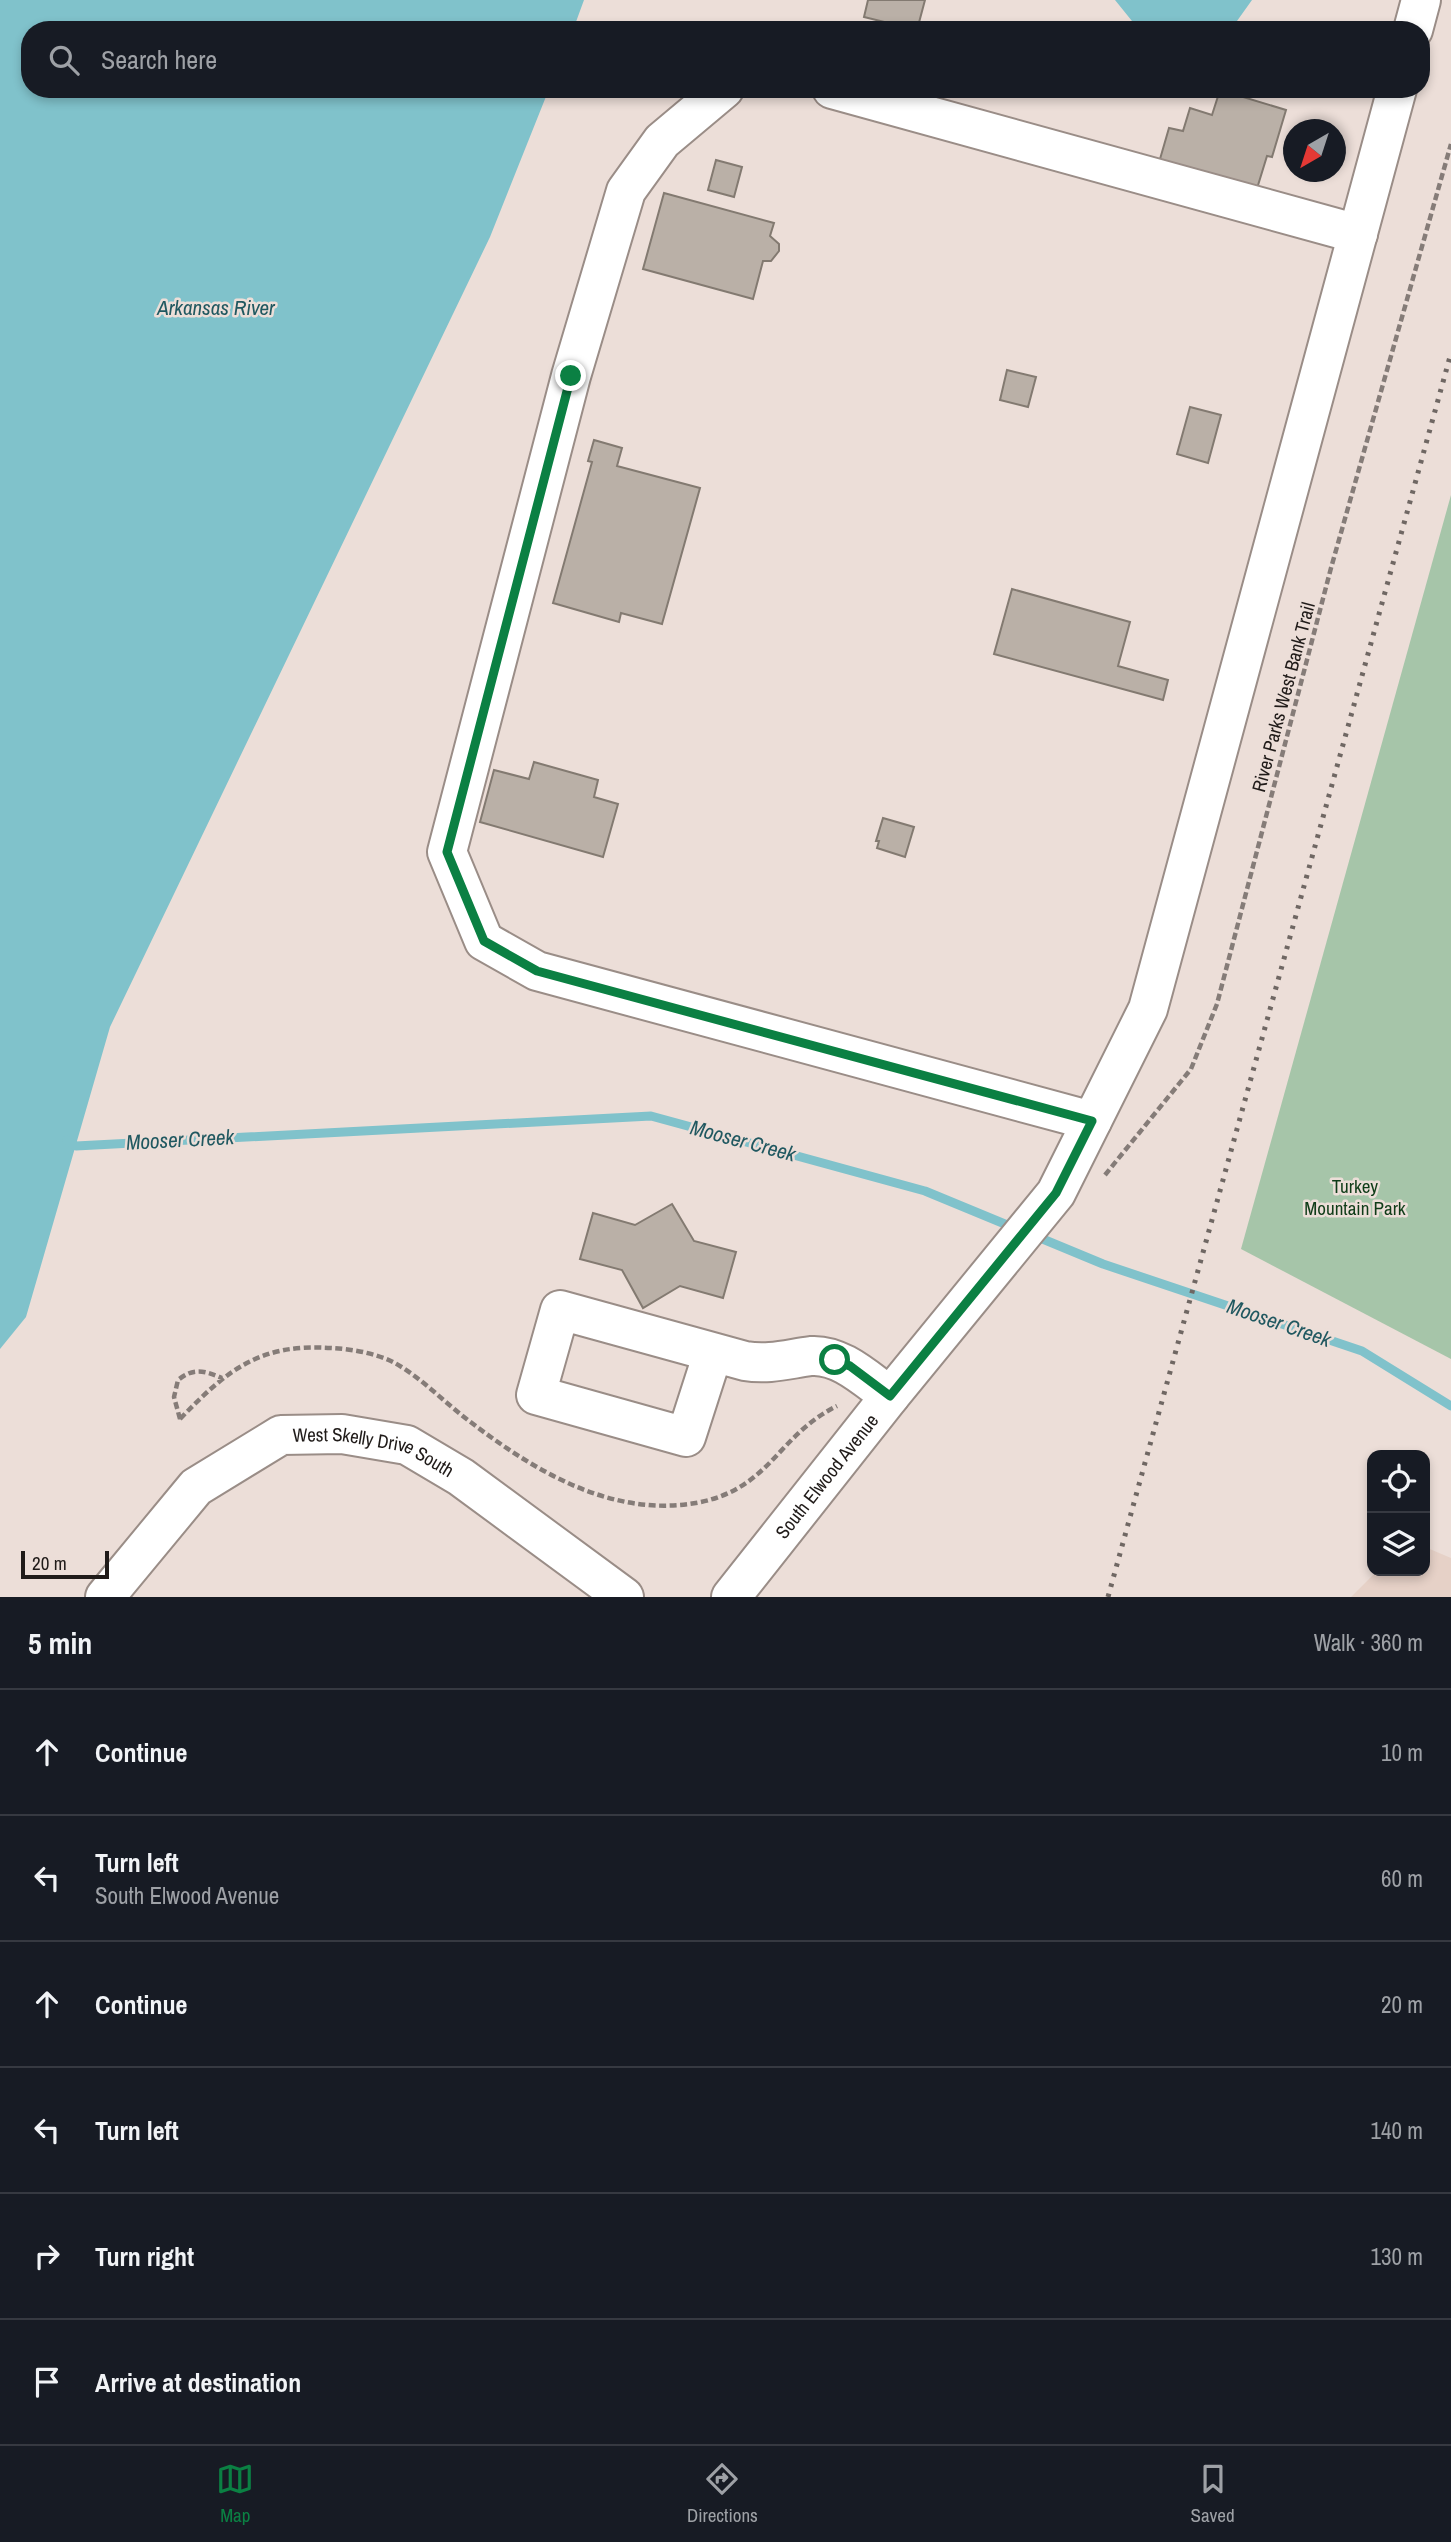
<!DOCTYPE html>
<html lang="en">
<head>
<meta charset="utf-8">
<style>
	body { margin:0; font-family:"Archivo Narrow",sans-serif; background:#20242c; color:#f1f3f6 }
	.controls { position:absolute; right:21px; bottom:21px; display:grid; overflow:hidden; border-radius:14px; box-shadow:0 4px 10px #0003 }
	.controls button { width:63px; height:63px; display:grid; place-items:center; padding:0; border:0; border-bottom:2px solid #363941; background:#171b24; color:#f1f3f6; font:35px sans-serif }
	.compass { position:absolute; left:1283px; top:119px; width:63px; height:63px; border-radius:50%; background:#171b24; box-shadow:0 4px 10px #0003; rotate:219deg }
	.scale { position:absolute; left:21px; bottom:18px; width:88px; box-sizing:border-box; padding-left:7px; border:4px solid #201b19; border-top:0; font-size:19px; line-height:24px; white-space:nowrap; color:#201b19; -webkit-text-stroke:5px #ecded8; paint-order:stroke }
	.stop { position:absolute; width:21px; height:21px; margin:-16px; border:5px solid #0b8043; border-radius:50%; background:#fff }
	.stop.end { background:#0b8043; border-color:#fff; box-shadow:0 2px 7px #0008 }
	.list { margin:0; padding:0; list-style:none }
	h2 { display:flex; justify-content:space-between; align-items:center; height:91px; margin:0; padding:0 28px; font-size:30px }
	h2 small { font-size:23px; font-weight:400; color:#9ea1a6 }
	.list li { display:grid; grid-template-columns:46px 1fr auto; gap:21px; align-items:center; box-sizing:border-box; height:126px; padding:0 28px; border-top:2px solid #363941 }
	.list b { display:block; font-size:26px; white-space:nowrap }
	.list p { margin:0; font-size:23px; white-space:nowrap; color:#9ea1a6 }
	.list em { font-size:23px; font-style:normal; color:#9ea1a6 }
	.icon { flex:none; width:38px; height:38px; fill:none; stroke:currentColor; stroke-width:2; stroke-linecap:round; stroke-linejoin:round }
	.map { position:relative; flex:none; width:1451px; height:1597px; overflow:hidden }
	.search { position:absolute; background:#171b24; box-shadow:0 4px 10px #0003; left:21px; right:21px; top:21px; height:77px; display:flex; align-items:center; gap:18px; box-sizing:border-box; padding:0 24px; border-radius:28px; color:#9ea1a6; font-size:26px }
	.sheet { height:847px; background:#171b24 }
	nav { display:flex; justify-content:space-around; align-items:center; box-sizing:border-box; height:98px; border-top:2px solid #363941; background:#171b24; font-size:19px; color:#9ea1a6 }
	nav a { display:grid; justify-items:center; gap:4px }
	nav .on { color:#0b8043 }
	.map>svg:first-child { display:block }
	.built { fill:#e6d1c7 }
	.green { fill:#a6c5a9 }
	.water { fill:#80c2cb }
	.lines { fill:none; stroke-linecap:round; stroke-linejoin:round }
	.stream { stroke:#80c2cb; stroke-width:9 }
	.building { fill:#bab0a7; stroke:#837a71; stroke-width:2 }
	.minor-casing { stroke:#9a8d87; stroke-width:42 }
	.path { stroke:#857c78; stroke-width:4.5; stroke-dasharray:7 3.5; stroke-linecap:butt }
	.minor { stroke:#fff; stroke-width:38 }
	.rail { stroke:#6f6763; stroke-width:5; stroke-dasharray:3.5 7; stroke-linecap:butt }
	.route { stroke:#0b8043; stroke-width:9 }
	.labels { text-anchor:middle; stroke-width:5; stroke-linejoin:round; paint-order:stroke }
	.street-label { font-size:19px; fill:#201b19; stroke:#ecded8 }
	.park-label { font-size:19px; fill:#0f3c18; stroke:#ecded8 }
	.water-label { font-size:21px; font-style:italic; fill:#205860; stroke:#ecded8 }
</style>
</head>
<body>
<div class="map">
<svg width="1451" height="1597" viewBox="0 0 1451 1597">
	<rect width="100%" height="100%" fill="#ecded8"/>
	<path class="built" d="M1425,1547l26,11v39h-100l26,-26h48z"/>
	<path class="green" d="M1451,495v864l-210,-110z"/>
	<path class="water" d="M0,0h584l-11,30h-543v59h519l-59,148 -380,790 -84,290 -26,32z
		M1115,0h137l-15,21 -15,9h-78l-8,-4z"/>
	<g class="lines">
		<path class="stream" d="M67,1140l9,6 575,-30 274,75 92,38
			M1033,1235l70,29 259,87 89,55"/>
	</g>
	<path class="building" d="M868,0h57l-8,30 -53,-13z
		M1220,90l66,20 -14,47 -5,-1 -12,39 -97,-29 11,-38 14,3 7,-23 22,7z
		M716,160l26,7 -8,30 -26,-7z
		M664,193l110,30 -4,13 9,8v7l-8,10h-8l-10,38 -110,-30z
		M1007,370l29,7 -8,30 -28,-7z
		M1190,407l31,8 -13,48 -31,-9z
		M594,440l28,8 -5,18 83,22 -38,136 -41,-11 -2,9 -66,-19 39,-141 -4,-1z
		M1012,589l118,33 -12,44 50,14 -5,20 -169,-46z
		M534,762l64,18 -4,17 24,7 -15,53 -123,-35 14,-52 35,9z
		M883,818l31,9 -9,30 -28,-9 2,-7h-3z
		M672,1204l22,37 42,11 -13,46 -43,-12 -37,22 -21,-38 -42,-11 13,-46 42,12z"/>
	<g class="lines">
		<g class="minor-casing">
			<g id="minor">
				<path d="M1413,30l8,-30"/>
				<path d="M724,89l-62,52 -36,50 -55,185 -124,476 37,89 53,30 555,150"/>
				<path d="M832,89l526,145"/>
				<path d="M713,1353l-27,84 -150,-42 24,-85 185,51c24,4 43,-2 66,-5 30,-2 56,24 79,40"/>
				<path id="s1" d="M105,1597l91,-110 85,-52 61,-1 65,11 54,32 163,120"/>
				<path id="s2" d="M731,1597l159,-201 166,-203 92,-184 249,-920"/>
			</g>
		</g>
		<path class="path" d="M1105,1175l86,-106 26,-65 114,-436 120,-424
			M180,1419c47,-49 80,-76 151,-71 20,1 44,5 62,14 26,14 48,37 71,55 67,52 148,103 237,85 70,-15 77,-67 136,-96
			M180,1419l-6,-22 4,-17c16,-13 27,-9 44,-2"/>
		<use href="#minor" class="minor"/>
		<path class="rail" d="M1108,1597l343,-1244"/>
	</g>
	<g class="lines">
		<path class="route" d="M571,376l-124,476 37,89 53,30 555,150 -36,72 -166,203 -40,-30 -15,-6"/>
	</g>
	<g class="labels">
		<g class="street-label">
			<text transform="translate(1283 697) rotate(-75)" y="7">River Parks West Bank Trail</text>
			<text dy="7" stroke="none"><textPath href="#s1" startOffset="338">West Skelly Drive South</textPath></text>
			<text dy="7" stroke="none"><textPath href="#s2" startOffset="154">South Elwood Avenue</textPath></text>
		</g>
		<g class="park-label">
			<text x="1355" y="1193">Turkey<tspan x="1355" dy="22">Mountain Park</tspan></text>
		</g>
		<g class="water-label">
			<text x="216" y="315">Arkansas River</text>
			<text transform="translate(180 1140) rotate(-3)" y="7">Mooser Creek</text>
			<text transform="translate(743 1141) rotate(15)" y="7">Mooser Creek</text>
			<text transform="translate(1279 1323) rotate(19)" y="7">Mooser Creek</text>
		</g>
	</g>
</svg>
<div class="controls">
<button><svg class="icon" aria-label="locate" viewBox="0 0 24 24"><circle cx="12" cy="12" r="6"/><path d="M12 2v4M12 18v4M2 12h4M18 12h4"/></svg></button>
<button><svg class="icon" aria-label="layers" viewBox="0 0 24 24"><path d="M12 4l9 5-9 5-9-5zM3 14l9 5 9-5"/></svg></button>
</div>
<svg class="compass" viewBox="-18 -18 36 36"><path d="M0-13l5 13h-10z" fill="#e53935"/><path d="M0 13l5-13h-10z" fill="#9ea1a6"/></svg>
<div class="scale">20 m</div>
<div class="stop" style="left:835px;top:1360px"></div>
<div class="stop end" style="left:571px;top:376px"></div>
<div class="search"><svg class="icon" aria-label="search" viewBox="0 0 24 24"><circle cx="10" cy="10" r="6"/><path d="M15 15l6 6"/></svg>Search here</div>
</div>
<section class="sheet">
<h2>5 min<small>Walk · 360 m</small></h2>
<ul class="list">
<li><svg class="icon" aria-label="ahead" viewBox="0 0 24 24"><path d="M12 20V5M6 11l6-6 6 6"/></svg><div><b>Continue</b></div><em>10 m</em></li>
<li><svg class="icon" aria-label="left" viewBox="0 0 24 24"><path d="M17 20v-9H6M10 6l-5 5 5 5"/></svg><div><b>Turn left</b><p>South Elwood Avenue</p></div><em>60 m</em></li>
<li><svg class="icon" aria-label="ahead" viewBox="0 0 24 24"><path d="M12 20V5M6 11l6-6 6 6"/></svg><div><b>Continue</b></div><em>20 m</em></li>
<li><svg class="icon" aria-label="left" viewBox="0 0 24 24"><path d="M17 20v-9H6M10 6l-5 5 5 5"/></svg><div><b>Turn left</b></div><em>140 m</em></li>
<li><svg class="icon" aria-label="right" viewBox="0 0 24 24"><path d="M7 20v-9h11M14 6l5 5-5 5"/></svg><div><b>Turn right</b></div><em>130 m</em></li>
<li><svg class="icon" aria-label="arrive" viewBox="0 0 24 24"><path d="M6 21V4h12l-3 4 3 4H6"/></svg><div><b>Arrive at destination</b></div></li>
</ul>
</section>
<nav>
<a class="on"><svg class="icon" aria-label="map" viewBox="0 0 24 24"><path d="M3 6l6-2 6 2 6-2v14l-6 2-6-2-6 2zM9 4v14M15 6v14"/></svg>Map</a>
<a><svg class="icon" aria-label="directions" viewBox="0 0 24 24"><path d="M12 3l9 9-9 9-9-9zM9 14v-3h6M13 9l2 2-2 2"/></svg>Directions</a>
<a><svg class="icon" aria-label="saved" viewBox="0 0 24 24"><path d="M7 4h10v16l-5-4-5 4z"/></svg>Saved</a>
</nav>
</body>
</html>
